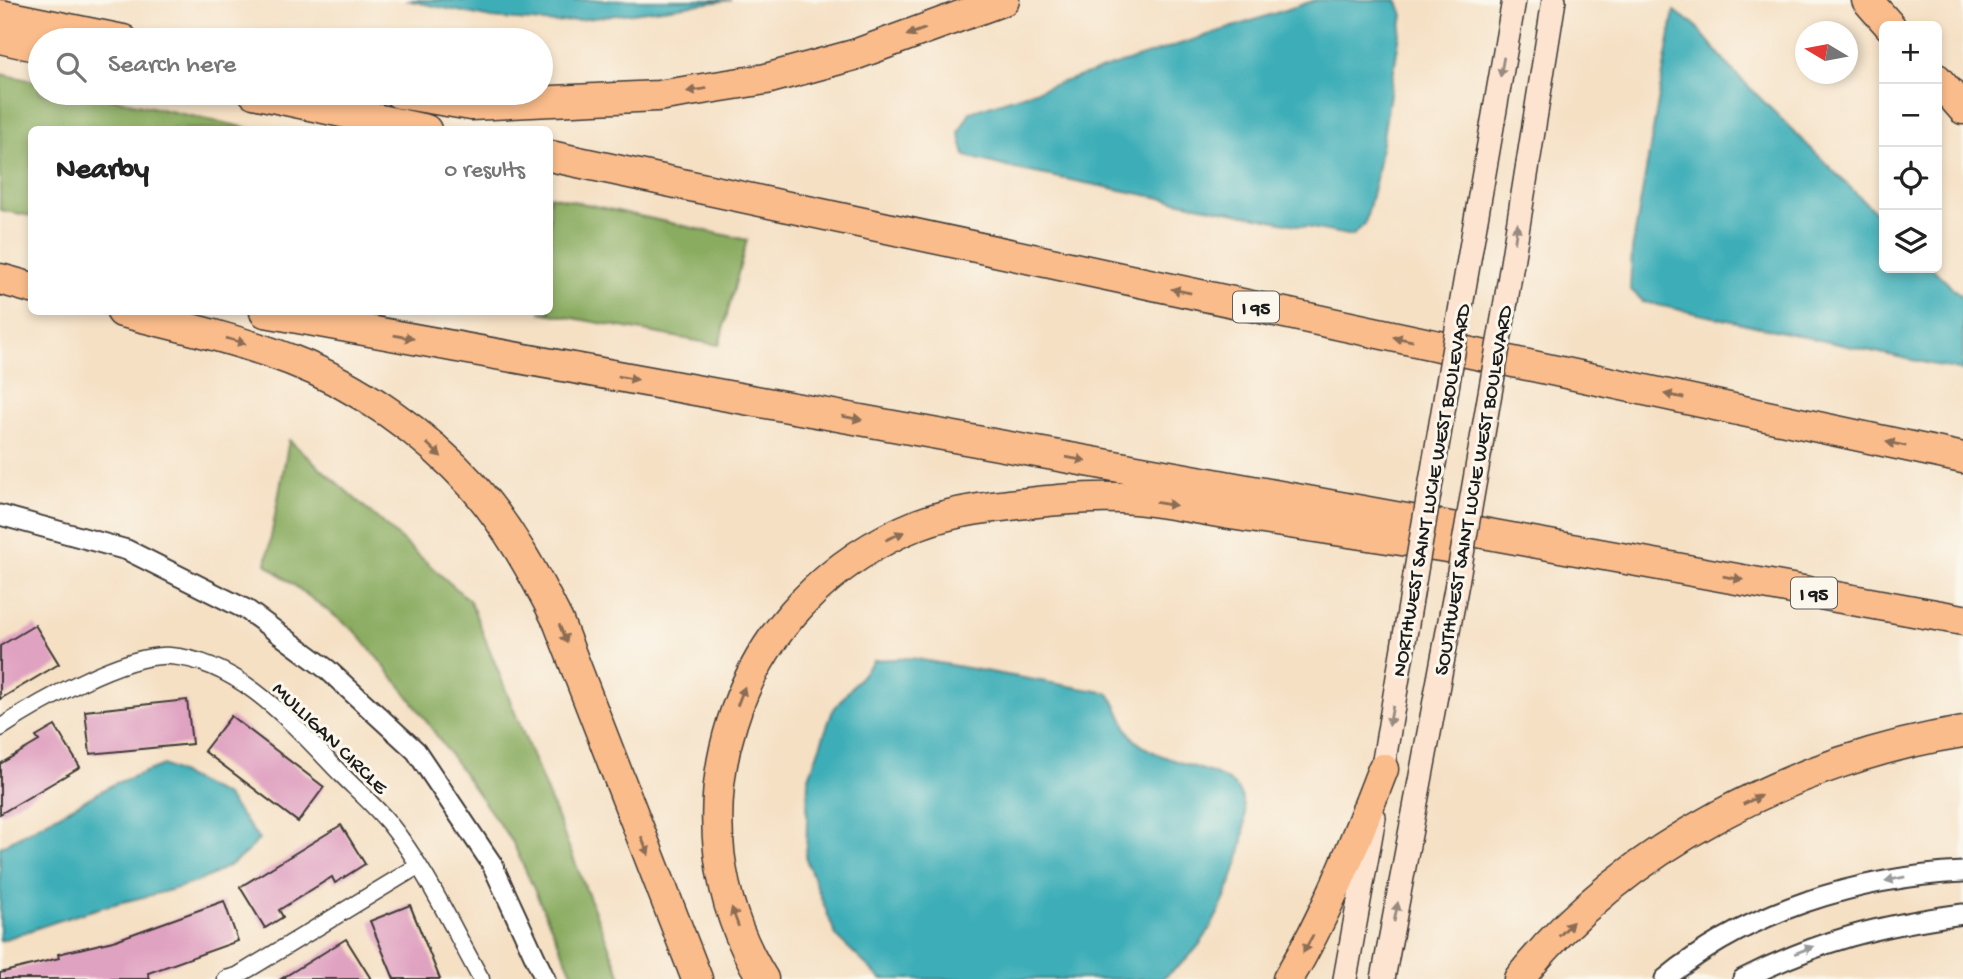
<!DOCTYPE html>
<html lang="en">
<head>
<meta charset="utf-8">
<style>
	body { margin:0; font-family:"Gochi Hand",sans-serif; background:#f2f2f2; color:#222 }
	.controls { position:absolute; right:21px; top:21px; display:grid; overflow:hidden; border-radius:10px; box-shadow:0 4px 10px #0003 }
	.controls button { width:63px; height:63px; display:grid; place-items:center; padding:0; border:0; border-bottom:2px solid #e0e0e0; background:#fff; color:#222; font:35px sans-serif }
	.compass { position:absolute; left:1795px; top:21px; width:63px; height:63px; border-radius:50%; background:#fff; box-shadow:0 4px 10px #0003; rotate:280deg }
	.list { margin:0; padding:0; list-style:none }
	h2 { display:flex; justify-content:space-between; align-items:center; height:91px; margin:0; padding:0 28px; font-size:30px }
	h2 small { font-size:23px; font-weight:400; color:#767676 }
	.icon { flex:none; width:38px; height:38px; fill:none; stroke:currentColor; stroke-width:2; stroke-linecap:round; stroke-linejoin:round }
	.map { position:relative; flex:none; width:1963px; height:979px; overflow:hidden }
	.search { position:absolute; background:#fff; box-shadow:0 4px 10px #0003; left:28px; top:28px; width:525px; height:77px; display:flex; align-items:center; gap:18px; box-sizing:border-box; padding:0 24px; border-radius:38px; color:#767676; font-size:26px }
	.panel { position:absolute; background:#fff; box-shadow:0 4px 10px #0003; left:28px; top:126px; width:525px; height:189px; border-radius:10px }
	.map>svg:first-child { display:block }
	.forest { fill:#8aac60; stroke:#53643e; stroke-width:2 }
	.water { fill:#3daeb8; stroke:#2c656a; stroke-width:2 }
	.building { fill:#e0a2c1 }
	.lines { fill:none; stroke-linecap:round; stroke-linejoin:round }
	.minor-casing { stroke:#3d3935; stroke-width:19 }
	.tertiary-casing { stroke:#3d3935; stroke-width:23 }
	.secondary-casing { stroke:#3d3935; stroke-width:26 }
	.motorway-casing { stroke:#3d3935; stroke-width:33 }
	.minor { stroke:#fff; stroke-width:16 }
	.tertiary { stroke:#fff; stroke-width:19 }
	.secondary { stroke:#fde4d1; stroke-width:23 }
	.motorway { stroke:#fabc8b; stroke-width:30 }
	.secondary-bridge-casing { stroke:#3d3935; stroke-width:26; stroke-linecap:butt }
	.secondary-bridge { stroke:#fde4d1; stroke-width:23 }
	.oneway { fill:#8b6c54 }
	.oneway2 { fill:#988a80 }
	.oneway3 { fill:#999 }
	.labels { text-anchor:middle; stroke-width:6; stroke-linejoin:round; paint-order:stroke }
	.shield { fill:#fbf7ec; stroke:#5f5e5a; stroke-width:2 }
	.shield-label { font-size:19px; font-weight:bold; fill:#1c1c1c }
	.street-label { font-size:21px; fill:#1c1c1c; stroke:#fbf7ec }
</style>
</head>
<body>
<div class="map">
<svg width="1963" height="979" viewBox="0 0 1963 979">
	<rect width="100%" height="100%" fill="#fbf7ec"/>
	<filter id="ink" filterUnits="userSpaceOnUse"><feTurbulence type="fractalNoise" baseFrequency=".0143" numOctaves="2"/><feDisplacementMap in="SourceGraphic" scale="14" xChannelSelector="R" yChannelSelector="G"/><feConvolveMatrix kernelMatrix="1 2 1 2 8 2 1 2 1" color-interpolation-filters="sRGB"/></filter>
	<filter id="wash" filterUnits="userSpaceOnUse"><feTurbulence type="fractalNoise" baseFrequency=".00686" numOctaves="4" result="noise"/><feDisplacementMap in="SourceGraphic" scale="28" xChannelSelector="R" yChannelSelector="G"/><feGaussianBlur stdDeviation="1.57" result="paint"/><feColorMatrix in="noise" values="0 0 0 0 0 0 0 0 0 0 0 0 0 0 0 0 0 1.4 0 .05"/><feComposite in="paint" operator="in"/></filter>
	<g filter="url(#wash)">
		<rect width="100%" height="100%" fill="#f5e0c4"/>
		<path class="forest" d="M0,74l40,8v11h47l165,36 -220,1 -1,86 -31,-6z
			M550,196l197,44 -28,105 -179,-33h10z
			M289,440l181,161 152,378h-47l-62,-136 -106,-149 -51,-62 -90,-68z"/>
		<path class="water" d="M406,0h325l-175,23 -65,-5z
			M1316,0h81l6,15 -27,164 -11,45 -13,12 -337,-67 -50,-13 -6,-24 11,-20z
			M1674,11l20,13 40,48 150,149v47h48l31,30v73l-319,-69 -14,-13 2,-39z
			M911,658l197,35c13,15 15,34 26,46 23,24 90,29 104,51 21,33 -11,109 -29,140 -10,19 -30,38 -48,49h-280l-45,-43 -30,-77 2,-79 25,-70 41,-50z
			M163,765l63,31 33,43c-41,50 -107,53 -166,71 -31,9 -62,20 -93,31v-94l114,-63z"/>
		<g id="blocks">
			<path class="building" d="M35,625l24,39 -59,35v-53z
				M187,700l5,44 -102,10 -5,-43z
				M231,716l93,71 -26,35 -94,-71z
				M55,726l25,41 -80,47v-50l39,-23 -3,-4z
				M341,825l24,39 -30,19 -3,-6 -53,33 4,7 -18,11 -25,-41z
				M224,901l14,40 -90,32 2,6h-150v-6l59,-15 -1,-4 55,-13z
				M410,905l30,74h-46l-24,-58z
				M346,939l25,40h-90z"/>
		</g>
	</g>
	<g filter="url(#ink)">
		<use href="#blocks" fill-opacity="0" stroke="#3d3935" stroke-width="2"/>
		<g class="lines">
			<g class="minor-casing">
				<path id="minor" d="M0,728c38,-25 125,-75 170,-72 71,5 125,71 171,118 16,16 34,32 48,49 37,46 63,104 92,156
					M226,979l11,-3 181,-110"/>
			</g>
			<g class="tertiary-casing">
				<path id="tertiary" d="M0,515l127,35 120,60 81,60 88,81 76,113 53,115
					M1665,979c82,-68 194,-102 298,-107
					M1743,979c75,-38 137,-54 220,-65"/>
			</g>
			<g class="secondary-casing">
				<path id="secondary" d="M1463,294l51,-294
					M1506,301l48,-301
					M1380,784l35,-208
					M1345,979l29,-162
					M1383,979l74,-396"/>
			</g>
			<g class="motorway-casing">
				<path id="motorway" d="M1867,0l23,26
					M0,15l123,25
					M0,38l40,9
					M1937,79l26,30
					M254,93l172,37
					M399,93l72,12 187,-9 108,-17 88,-24 150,-55
					M550,156l1413,302
					M0,279l32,9
					M122,312c57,14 114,27 169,48 66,25 134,73 182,126 35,40 61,87 85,135l139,358
					M265,312l1698,308
					M763,979c-48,-77 -58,-170 -31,-256 28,-92 99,-164 187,-199 37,-14 79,-18 118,-22 32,-3 65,-6 98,-3 34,3 68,11 102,16 70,11 140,21 210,32
					M1288,979c40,-66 67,-138 95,-210
					M1519,979c102,-131 282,-222 444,-247"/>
			</g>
			<use href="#minor" class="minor"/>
			<use href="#tertiary" class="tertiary"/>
			<use href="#secondary" class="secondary"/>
			<use href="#motorway" class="motorway"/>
			<g class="secondary-bridge-casing">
				<path id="secondary-bridge" d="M1415,576l48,-282
					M1457,583l49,-282"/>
			</g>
			<use href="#secondary-bridge" class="secondary-bridge"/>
		</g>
		<defs><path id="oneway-solid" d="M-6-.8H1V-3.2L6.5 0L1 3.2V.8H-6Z" transform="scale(1.75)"/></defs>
		<g class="oneway">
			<use href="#oneway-solid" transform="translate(916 32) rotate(160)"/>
			<use href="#oneway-solid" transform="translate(697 90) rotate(171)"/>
			<use href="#oneway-solid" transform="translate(1181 291) rotate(-168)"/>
			<use href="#oneway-solid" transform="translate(404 337) rotate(10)"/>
			<use href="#oneway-solid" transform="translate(1403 339) rotate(-168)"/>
			<use href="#oneway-solid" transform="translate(236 341) rotate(16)"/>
			<use href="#oneway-solid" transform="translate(628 378) rotate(10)"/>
			<use href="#oneway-solid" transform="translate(1674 396) rotate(-168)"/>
			<use href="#oneway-solid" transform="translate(852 418) rotate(10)"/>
			<use href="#oneway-solid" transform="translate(1896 444) rotate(-168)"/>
			<use href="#oneway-solid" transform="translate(434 450) rotate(43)"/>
			<use href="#oneway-solid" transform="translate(1076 459) rotate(10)"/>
			<use href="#oneway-solid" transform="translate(1166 504) rotate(9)"/>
			<use href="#oneway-solid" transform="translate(895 536) rotate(-24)"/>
			<use href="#oneway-solid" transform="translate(1733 578) rotate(10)"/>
			<use href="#oneway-solid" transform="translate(563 634) rotate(68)"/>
			<use href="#oneway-solid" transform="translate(741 696) rotate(-69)"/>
			<use href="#oneway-solid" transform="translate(1752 800) rotate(-26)"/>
			<use href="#oneway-solid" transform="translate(645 846) rotate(69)"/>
			<use href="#oneway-solid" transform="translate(735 917) rotate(-110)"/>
			<use href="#oneway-solid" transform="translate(1566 929) rotate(-46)"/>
			<use href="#oneway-solid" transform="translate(1308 944) rotate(119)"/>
		</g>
		<g class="oneway2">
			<use href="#oneway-solid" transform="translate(1502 67) rotate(100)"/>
			<use href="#oneway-solid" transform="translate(1516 233) rotate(-82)"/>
			<use href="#oneway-solid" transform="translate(1391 716) rotate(100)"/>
			<use href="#oneway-solid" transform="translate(1396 912) rotate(-79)"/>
		</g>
		<g class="oneway3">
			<use href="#oneway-solid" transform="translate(1895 879) rotate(168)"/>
			<use href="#oneway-solid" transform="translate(1804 950) rotate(-21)"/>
		</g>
	</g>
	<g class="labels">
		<g class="shield">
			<rect x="1233" y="291.5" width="46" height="31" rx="5"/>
			<rect x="1791" y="577.5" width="46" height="31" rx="5"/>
		</g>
		<g class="shield-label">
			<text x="1256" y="314">I 95</text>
			<text x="1814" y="600">I 95</text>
		</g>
		<g class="street-label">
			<text transform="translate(1430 490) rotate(-80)" y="7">NORTHWEST SAINT LUCIE WEST BOULEVARD</text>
			<text transform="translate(1472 490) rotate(-80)" y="7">SOUTHWEST SAINT LUCIE WEST BOULEVARD</text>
			<text transform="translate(331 737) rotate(44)" y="7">MULLIGAN CIRCLE</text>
		</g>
	</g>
</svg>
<div class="controls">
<button>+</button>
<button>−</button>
<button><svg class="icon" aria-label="locate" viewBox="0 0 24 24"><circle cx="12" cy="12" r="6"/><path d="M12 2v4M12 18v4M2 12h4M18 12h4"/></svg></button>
<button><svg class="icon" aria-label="layers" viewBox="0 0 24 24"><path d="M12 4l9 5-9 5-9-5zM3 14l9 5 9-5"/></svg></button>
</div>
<svg class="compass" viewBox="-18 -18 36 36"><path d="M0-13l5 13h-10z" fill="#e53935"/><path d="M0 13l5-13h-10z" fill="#767676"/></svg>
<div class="search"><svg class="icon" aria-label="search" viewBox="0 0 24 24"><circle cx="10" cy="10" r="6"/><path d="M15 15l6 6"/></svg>Search here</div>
<section class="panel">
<h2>Nearby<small>0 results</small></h2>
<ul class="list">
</ul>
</section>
</div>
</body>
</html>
